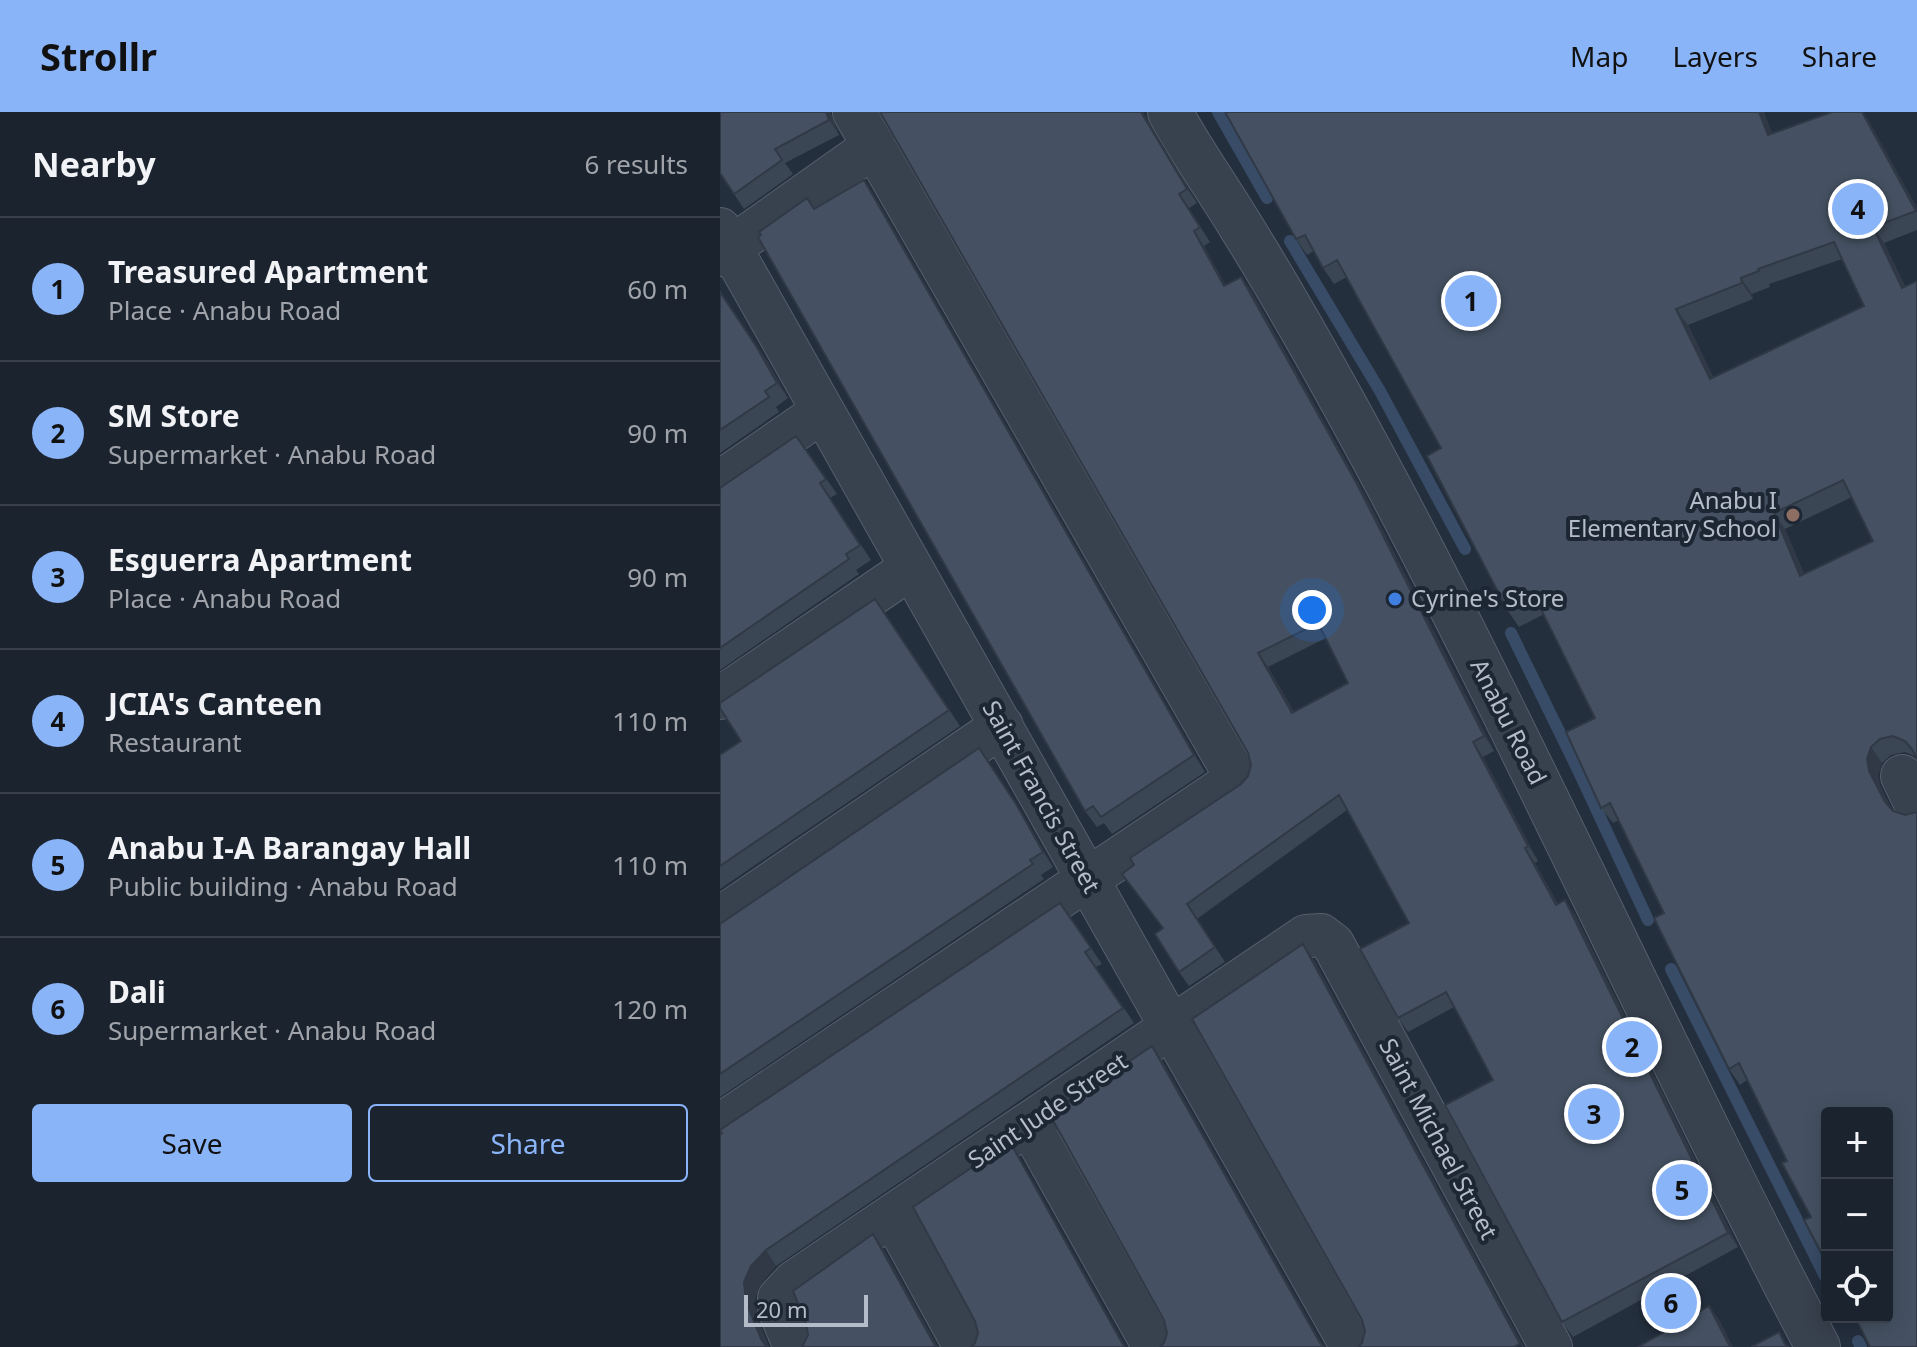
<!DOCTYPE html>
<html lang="en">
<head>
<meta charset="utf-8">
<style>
	body { margin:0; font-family:"Noto Sans",sans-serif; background:#242b36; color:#f1f3f6 }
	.controls { position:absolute; right:24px; bottom:24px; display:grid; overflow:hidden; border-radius:8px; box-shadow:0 4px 20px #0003 }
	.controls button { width:72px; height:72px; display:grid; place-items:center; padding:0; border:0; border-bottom:2px solid #39404a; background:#1b232e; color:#f1f3f6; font:40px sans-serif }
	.scale { position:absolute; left:24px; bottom:20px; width:124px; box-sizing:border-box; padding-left:8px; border:4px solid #b4bcc9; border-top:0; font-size:22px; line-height:28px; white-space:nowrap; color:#b4bcc9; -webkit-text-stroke:6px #1d2633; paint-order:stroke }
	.you { position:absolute; left:592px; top:498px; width:28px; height:28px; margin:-20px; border:6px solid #fff; border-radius:50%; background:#1a73e8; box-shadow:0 0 0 12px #1a73e833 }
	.badge { display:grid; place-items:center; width:52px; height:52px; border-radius:50%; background:#8ab4f8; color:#111; font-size:26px; font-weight:700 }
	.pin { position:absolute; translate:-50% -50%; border:4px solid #fff; box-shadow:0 2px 8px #0006 }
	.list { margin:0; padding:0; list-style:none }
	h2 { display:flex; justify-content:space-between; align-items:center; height:104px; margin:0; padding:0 32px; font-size:34px }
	h2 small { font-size:26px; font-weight:400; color:#a0a4aa }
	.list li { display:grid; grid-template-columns:52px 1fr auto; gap:24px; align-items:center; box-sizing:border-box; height:144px; padding:0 32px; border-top:2px solid #39404a }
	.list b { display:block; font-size:30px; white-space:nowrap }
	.list p { margin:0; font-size:26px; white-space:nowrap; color:#a0a4aa }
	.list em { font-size:26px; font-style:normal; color:#a0a4aa }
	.actions { display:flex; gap:16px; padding:24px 32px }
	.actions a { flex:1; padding:18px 0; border:2px solid #8ab4f8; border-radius:8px; text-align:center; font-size:28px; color:#8ab4f8 }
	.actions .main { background:#8ab4f8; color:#111 }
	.icon { flex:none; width:44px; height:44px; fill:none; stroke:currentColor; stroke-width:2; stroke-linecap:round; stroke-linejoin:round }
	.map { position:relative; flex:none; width:1197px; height:1235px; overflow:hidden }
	header { display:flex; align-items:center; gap:48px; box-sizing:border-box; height:112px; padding:0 40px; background:#8ab4f8; color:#111 }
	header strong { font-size:38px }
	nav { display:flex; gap:44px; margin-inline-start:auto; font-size:28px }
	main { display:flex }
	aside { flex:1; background:#1b232e }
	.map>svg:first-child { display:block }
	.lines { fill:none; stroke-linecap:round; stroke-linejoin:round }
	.stream { stroke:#394c67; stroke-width:12 }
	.minor-casing { stroke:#565f6c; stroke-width:44 }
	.tertiary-casing { stroke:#565f6c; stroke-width:46 }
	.minor { stroke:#38414e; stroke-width:42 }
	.tertiary { stroke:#38414e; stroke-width:44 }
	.wall { fill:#3b4654; fill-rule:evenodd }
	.shaded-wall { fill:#303945 }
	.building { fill:#455162; stroke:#303945; stroke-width:2; fill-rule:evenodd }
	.education-dot { fill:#8d6e63; stroke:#1d2633; stroke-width:3 }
	.shop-dot { fill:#3f7fe0; stroke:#1d2633; stroke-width:3 }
	.labels { text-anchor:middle; stroke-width:8; stroke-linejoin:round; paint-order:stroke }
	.poi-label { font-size:24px; fill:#b4bcc9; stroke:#1d2633; text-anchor:end }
	.street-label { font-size:24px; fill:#b4bcc9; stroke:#1d2633 }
</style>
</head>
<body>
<header>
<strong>Strollr</strong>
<nav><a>Map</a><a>Layers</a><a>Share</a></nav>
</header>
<main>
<aside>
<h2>Nearby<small>6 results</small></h2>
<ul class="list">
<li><span class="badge">1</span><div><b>Treasured Apartment</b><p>Place · Anabu Road</p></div><em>60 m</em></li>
<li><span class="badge">2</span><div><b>SM Store</b><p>Supermarket · Anabu Road</p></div><em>90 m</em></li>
<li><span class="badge">3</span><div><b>Esguerra Apartment</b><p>Place · Anabu Road</p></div><em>90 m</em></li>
<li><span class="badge">4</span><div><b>JCIA's Canteen</b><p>Restaurant</p></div><em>110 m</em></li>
<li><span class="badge">5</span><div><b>Anabu I-A Barangay Hall</b><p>Public building · Anabu Road</p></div><em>110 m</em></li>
<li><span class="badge">6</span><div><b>Dali</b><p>Supermarket · Anabu Road</p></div><em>120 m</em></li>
</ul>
<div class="actions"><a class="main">Save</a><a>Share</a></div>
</aside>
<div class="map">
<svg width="1197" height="1235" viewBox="0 0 1197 1235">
	<rect width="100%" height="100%" fill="#242f3e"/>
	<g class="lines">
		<path class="stream" d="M498,0l49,86
			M570,129l90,150 85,158
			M791,521l68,139 69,148
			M951,857l156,311
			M1138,1229l3,6"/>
		<g class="minor-casing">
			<path id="minor" d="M0,117l632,1118
				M0,143l154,-109
				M0,370l103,-71
				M0,586l191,-130
				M1182,664l15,31
				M0,806l282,-192
				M309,1012l125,223
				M0,1013l517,-346 -383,-667
				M173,1104l72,131
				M75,1235l-16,-38v-11l15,-16 512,-346 15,-1 12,9 218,403"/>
		</g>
		<g class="tertiary-casing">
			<path id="tertiary" d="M450,0c21,39 47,75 70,113 53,85 102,174 149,262 150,284 280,576 429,860"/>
		</g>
		<use href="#minor" class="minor"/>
		<use href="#tertiary" class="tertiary"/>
	</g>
	<path class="wall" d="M0,0h110l9,23 -54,28 8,11 -49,35 -24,-36z
		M423,0l54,91 -8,5 21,34 -6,4 21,39 16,-8 10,14 116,208 127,252 -11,6 55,104 -3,2 23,41 17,11 163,332 -165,90 -11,-15 -69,-242 -39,-73 -46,25 -10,-14 11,-95 -62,-113 -150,109 28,43 -36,24 -10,-14 -16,-43 -41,-55 119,-90 7,-8 3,-11 -3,-12zM606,526l22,45 -54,29 -26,-45z
		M505,0h539l8,22 60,-22h31l54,96v22l-33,13 21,43 11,471 -11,-5 -14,3 -9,8 -4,12 2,11 12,24 -81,407 -24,-56 -40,-81 -7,5 -11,-16 -65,-156 -45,-93 -6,3 -12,-15 -6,-90 -51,-104 -25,13 -11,-16 -67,-163 -94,-171 -13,7 -11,-16 -9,-17 -7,4 -11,-16zM1122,147l22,47 -151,71 -25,-52 65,-26 -1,-5 18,-7 -1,-3zM1132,385l21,44 -69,33 -19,-45z
		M155,85l330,575 -93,62 -8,-11 -7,4 -12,-16 -271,-603z
		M0,180l47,69 21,37 -12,9 3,5 -59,41z
		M76,324l41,58 -7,4 41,62 -15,10 3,4 -139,96v-182z
		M155,487l85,127 -240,163v-134l21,-14z
		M306,708l27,47 -12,8 3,4 -324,218v-173z
		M340,791l42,61 -6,3 38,56 -358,243 -14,16 -7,16 2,20 12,29h-49v-212z"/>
	<path class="shaded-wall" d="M106,0h4l9,23 -10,-15z
		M421,0h2l54,91 -10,-14z
		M1039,0h5l15,39 -11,-16z
		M1142,0l6,7 49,89v4z
		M144,68l11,17 330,575 -11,-17z
		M459,82l10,14 21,34 -10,-15z
		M1153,115l11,16 29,61 -11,-16z
		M474,119l10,15 30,54 -10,-14z
		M521,165l10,14 116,208 127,252 -10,-15z
		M1021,166l11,16 1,5 -11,-16z
		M0,180l47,69 21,37 -11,-15z
		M956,197l12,16 33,70 -11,-16z
		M1054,401l11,16 26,63 -11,-16z
		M538,541l10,14 35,60 -11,-14z
		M753,630l10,15 55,104 -10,-15z
		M1151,635l11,16 -4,12 2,11 16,32 -11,-16 -16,-31 -2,-12z
		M269,652l37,56 27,47 -10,-15z
		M805,736l10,15 31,56 -10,-14z
		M845,788l10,15 163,332 -10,-14z
		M583,832l11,16 210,387h-2l-2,-3z
		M432,934l11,16 161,285h-1z
		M290,1030l10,16 106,189h-1z
		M153,1122l11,16 54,97h-2z
		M46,1138l10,16 -14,16 -7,16 2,20 12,29h-3l-4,-6 -16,-39 -2,-20 7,-16z
		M989,1194l11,15 13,26h-3z"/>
	<path class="building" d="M0,0h106l3,8 -54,29 7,11 -48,34 -14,-21z
		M160,0h261l46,77 -8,5 21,33 -6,4 30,55 17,-9 116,207 127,252 -11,6 55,104 -3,2 31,57 9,-5 163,333 -166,89 -117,-217 48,-25 -36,-68 -11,-20 -48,26 -38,-69 49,-26 -70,-128 -152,109 28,43 -36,25 -24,-38 8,-6 -41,-54 12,-9 -4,-7 111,-74 7,-8 3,-11 -3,-12zM598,511l30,60 -56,30 -34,-60z
		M505,0h534l9,23 64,-23h30l54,99 -43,16 29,61 15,-7v478l-5,-10 -7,-8 -12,-5 -13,3 -9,8 -4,12 2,12 16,31 8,9 12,4 12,-3v535h-47l-15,-30h32v-204h-60v151l-23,-44 7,-3 -29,-54 5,-2 -48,-98 -10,6 -75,-151 10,-5 -54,-110 -9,5 -35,-76 29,-14 -60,-121 -27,14 -81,-155 14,-8 -104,-188 -14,8 -18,-33 -9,4zM1114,130l30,64 -154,73 -34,-70 66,-26 -1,-5 18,-7 -1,-2zM1123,368l30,61 -73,35 -26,-63z
		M144,68l330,575 -93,62 -8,-11 -8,5 -327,-574 3,-2 -2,-3 48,-34 7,11z
		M0,180l36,54 21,37 -12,8 4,6 -49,33z
		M76,324l30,43 -6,4 40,62 -14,9 3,5 -129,89v-160z
		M155,487l74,111 -229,156v-111l21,-14 -21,-33v-5z
		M259,636l37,56 27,48 -13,8 3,4 -313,210v-150z
		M340,791l31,45 -6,4 38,56 -357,242 -15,16 -7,16 2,20 16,39 5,6h-47v-212l2,-2 -2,-3z
		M583,832l217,400 -6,3h-156l4,-4 3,-12 -3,-11 -170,-301z
		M432,934l168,297 4,4h-164l4,-4 3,-10 -3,-13 -114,-205z
		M290,1030l112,201 4,4h-155l4,-4 3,-10 -3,-12 -62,-114z
		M153,1122l61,110 3,3h-135l6,-12 -2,-12 -13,-32z
		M989,1194l21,41h-92z
		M1059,1220l6,12 4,3h-38z"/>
	<circle class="education-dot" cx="1073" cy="403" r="8"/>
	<circle class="shop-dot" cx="675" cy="487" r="8"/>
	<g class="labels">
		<g class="poi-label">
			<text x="1057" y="397">Anabu I<tspan x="1057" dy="28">Elementary School</tspan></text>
			<text x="691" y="495" text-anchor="start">Cyrine's Store</text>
		</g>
		<g class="street-label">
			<text transform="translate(788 610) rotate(63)" y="8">Anabu Road</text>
			<text transform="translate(321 685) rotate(61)" y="8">Saint Francis Street</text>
			<text transform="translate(328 999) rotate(-34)" y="8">Saint Jude Street</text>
			<text transform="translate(718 1027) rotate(62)" y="8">Saint Michael Street</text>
		</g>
	</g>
</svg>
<div class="controls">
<button>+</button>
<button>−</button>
<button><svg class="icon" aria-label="locate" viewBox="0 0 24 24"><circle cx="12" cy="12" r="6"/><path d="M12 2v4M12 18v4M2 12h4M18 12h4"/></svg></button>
</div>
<div class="scale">20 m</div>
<div class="you"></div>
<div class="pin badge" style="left:751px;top:189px">1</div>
<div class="pin badge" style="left:912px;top:935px">2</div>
<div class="pin badge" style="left:874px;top:1002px">3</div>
<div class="pin badge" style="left:1138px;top:97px">4</div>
<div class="pin badge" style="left:962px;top:1078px">5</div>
<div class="pin badge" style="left:951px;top:1191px">6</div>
</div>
</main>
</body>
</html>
